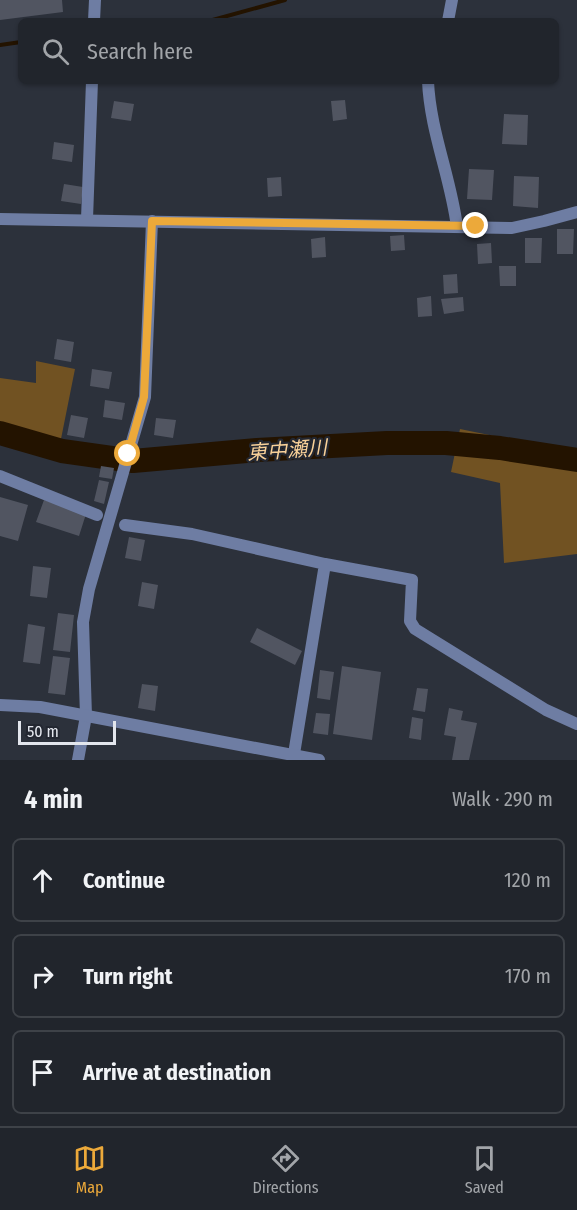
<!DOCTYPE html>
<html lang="en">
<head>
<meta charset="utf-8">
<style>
	body { margin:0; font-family:"Fira Sans Condensed","Noto Sans JP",sans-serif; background:#2d3138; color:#f1f3f6 }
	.scale { position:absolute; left:18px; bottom:15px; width:98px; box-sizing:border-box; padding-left:6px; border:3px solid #e3e6ed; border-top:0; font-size:16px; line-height:21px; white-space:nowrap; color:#e3e6ed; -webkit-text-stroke:4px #232731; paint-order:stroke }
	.stop { position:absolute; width:18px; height:18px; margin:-14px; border:4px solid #eca93a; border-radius:50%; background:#fff }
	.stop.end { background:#eca93a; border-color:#fff; box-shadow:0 2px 6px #0008 }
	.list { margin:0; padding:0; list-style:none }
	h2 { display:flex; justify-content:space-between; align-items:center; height:78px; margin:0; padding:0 24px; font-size:26px }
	h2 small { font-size:20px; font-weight:400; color:#a2a5a9 }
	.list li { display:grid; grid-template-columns:39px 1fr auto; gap:18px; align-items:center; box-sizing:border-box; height:84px; margin:0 12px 12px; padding:0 12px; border:2px solid #3e4248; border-radius:9px }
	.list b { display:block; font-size:22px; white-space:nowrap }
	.list em { font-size:20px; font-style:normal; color:#a2a5a9 }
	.icon { flex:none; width:33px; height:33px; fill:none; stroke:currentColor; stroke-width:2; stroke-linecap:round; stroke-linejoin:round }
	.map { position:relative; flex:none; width:577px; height:760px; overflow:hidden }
	.search { position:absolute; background:#21252c; box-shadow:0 2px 4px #0004; left:18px; right:18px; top:18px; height:66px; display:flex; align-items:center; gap:15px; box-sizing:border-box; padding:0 21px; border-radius:9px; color:#a2a5a9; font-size:22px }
	.sheet { height:366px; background:#21252c }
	nav { display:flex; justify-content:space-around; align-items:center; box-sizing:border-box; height:84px; border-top:2px solid #3e4248; background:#21252c; font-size:16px; color:#a2a5a9 }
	nav a { display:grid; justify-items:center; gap:3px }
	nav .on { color:#eca93a }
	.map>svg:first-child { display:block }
	.forest { fill:#715222 }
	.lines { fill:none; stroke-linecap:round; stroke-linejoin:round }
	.stream { stroke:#231300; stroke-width:4 }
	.river { stroke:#231300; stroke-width:24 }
	.building { fill:#515561 }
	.minor { stroke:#6e7da3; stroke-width:12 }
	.tertiary { stroke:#6e7da3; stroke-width:12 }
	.route { stroke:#eca93a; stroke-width:8 }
	.labels { text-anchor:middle; stroke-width:4.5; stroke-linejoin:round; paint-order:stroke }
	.water-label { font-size:20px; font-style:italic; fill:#f9d199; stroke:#232731 }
</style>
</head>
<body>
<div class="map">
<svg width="577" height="760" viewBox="0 0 577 760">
	<rect width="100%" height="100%" fill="#2c313b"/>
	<path class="forest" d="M36,361l39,8 -14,70 -61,-15v-46l36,5z
		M460,429l117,24v101l-73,9 -4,-80 -49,-11z"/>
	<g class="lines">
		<path class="stream" d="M209,21l76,-21
			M0,45l21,-3"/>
		<path class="river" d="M0,433l62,18 71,10 124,-11 130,-7h59l54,5 77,12"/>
	</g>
	<path class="building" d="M0,0h62l1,12 -63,8z
		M345,100l2,19 -14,2 -2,-20z
		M114,101l20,3 -3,17 -20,-3z
		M504,114l24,1 -1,30 -25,-1z
		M54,142l20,3 -2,17 -20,-3z
		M469,169l25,1 -2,30 -25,-1z
		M514,176l25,1 -1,31 -25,-2z
		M281,177l1,19 -14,1 -1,-19z
		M64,184l19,3 -2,17 -20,-3z
		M557,229h17l-1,25h-16z
		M404,235l1,15 -14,1 -1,-15z
		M325,237l1,20 -14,1 -1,-19z
		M525,238h17l-1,25h-16z
		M491,243l1,20 -14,1 -1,-20z
		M499,266h17v20h-16z
		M457,274l1,19 -14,1 -1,-19z
		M431,296l1,20 -14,1 -1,-19z
		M463,297l1,14 -20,3 -3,-15z
		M57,339l17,3 -3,20 -17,-3z
		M92,369l20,3 -3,17 -19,-3z
		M105,400l20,3 -3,17 -19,-3z
		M71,415l17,3 -4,20 -17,-3z
		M156,418l20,2 -3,18 -19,-3z
		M101,466l13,2 -2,11 -13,-2z
		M99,480l10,2 -5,22 -10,-3z
		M0,497l28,8 -10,36 -18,-5z
		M44,500l42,14 -7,22 -43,-14z
		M129,537l16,3 -4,21 -16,-3z
		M33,566l18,2 -4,30 -17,-2z
		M142,582l16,3 -4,24 -16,-3z
		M58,613l16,2 -4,37 -17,-2z
		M28,624l17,3 -5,37 -17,-2z
		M257,628l45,23 -7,14 -45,-23z
		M53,656l17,2 -5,37 -17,-2z
		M342,666l39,6 -9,68 -39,-6z
		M320,670l14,2 -4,28 -13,-2z
		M142,684l16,2 -3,25 -17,-3z
		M417,688l11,1 -3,23 -12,-2z
		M449,708l14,3 -2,9 16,3 -8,37h-17l4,-23 -12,-2z
		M316,713l14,1 -2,21 -15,-2z
		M412,717l11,2 -2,21 -12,-2z"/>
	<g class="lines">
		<path class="minor" d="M94,21l1,-21
			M448,21l4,-21
			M428,81c2,50 23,97 29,146
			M87,219l5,-138
			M0,476l97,39
			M125,525l67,9 133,30 -32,196
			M325,564l87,16 -2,41 5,8 131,81 31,14
			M78,760l8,-44 -3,-94 6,-33 56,-192 7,-176"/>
		<path class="tertiary" d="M0,219l512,9 32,-7 33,-9
			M0,705l40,2 279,53"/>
	</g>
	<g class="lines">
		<path class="route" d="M128,454l16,-57 8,-176 324,5"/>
	</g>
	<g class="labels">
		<g class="water-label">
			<text transform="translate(287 450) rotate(-4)" y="7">東中瀬川</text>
		</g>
	</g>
</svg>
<div class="scale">50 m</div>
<div class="stop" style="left:128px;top:454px"></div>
<div class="stop end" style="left:476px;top:226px"></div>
<div class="search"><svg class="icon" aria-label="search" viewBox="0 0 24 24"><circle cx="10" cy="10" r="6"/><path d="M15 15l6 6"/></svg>Search here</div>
</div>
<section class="sheet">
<h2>4 min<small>Walk · 290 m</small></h2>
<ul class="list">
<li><svg class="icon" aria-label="ahead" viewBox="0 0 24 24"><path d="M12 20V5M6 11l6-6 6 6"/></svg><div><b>Continue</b></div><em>120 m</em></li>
<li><svg class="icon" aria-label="right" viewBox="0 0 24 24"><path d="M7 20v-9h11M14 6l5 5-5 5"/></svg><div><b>Turn right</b></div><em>170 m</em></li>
<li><svg class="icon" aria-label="arrive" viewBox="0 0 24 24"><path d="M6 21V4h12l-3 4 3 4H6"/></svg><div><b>Arrive at destination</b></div></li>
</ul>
</section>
<nav>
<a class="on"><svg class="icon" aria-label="map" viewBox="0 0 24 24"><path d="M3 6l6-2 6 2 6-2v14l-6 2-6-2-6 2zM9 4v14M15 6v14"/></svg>Map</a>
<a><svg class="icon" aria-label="directions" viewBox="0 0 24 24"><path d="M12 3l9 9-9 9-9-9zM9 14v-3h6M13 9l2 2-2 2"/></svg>Directions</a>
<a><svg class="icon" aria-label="saved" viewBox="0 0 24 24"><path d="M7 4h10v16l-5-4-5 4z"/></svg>Saved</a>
</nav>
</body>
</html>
